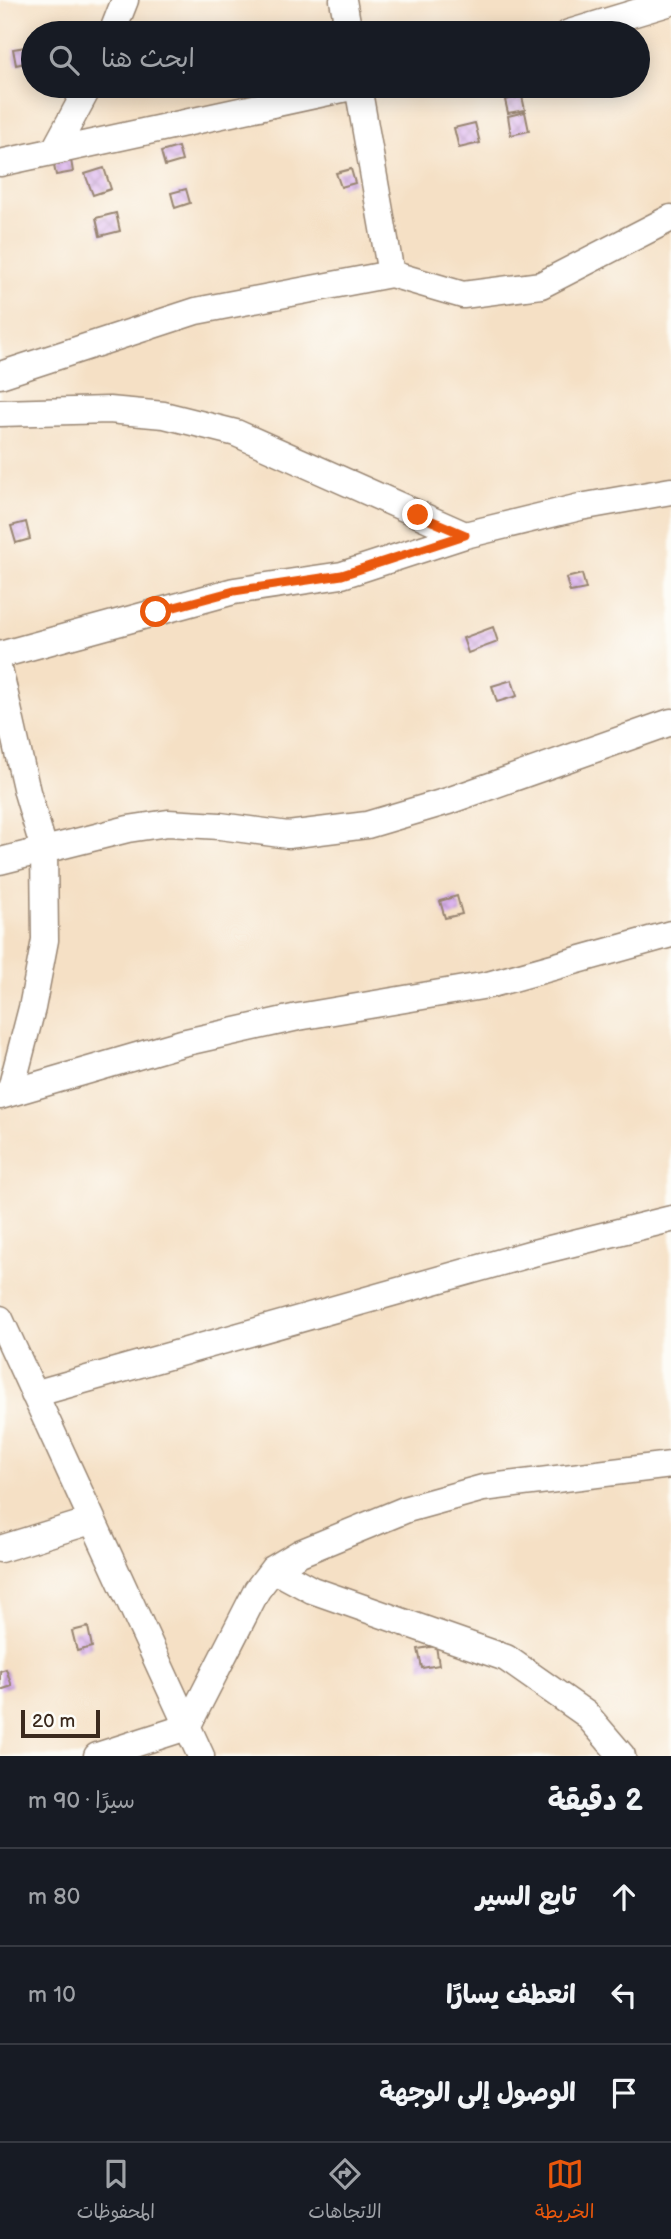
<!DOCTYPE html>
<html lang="ar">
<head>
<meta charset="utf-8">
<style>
	body { margin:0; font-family:"Balsamiq Sans","Playpen Sans Arabic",sans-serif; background:#20242c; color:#f1f3f6; direction:rtl }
	.scale { position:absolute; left:21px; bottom:18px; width:79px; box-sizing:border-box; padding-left:7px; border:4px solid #3b2a1e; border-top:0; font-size:19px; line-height:24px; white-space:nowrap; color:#3b2a1e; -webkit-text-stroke:5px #fdfcf7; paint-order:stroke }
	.stop { position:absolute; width:21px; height:21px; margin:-16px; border:5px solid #ea580c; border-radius:50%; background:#fff }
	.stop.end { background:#ea580c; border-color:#fff; box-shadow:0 2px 7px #0008 }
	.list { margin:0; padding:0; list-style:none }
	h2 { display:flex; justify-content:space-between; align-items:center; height:91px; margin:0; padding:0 28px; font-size:30px }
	h2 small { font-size:23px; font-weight:400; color:#9ea1a6 }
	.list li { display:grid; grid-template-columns:46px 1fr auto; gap:21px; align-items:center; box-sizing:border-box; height:98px; padding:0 28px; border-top:2px solid #363941 }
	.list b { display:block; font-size:26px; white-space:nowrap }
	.list em { font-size:23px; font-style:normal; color:#9ea1a6 }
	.icon { flex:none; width:38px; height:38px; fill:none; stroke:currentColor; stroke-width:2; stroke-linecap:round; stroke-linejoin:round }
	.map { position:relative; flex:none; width:671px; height:1756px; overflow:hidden; direction:ltr }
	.search { position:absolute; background:#171b24; box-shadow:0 4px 18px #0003; left:21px; right:21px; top:21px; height:77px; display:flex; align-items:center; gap:18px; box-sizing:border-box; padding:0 24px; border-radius:38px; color:#9ea1a6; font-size:26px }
	.sheet { height:385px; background:#171b24 }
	nav { display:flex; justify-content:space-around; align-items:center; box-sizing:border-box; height:98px; border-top:2px solid #363941; background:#171b24; font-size:19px; color:#9ea1a6 }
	nav a { display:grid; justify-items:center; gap:4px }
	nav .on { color:#ea580c }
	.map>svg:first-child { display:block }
	.building { fill:url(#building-cross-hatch) }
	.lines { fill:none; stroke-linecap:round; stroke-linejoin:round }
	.minor-casing { stroke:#988572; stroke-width:29 }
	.minor { stroke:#fff; stroke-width:26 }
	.route { stroke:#ea580c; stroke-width:9 }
</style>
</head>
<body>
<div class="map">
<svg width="671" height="1756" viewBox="0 0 671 1756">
	<defs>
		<pattern id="building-cross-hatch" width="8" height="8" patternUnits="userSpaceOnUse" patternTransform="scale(1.75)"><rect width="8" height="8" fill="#dab0ee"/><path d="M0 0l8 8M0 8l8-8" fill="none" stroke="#b28fc0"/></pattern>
	</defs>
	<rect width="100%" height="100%" fill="#fdfcf7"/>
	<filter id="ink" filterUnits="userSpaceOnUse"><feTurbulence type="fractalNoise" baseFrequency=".0143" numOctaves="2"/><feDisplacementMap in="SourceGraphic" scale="14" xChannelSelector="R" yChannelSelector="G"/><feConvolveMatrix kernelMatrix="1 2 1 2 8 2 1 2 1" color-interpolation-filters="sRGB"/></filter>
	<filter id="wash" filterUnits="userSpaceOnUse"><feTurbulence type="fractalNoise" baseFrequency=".00686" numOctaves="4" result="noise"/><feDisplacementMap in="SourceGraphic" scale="28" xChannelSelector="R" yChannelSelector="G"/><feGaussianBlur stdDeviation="1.57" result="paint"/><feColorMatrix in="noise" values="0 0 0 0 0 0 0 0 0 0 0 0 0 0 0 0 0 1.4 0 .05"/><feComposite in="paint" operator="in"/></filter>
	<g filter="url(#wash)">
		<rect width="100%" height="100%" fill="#f5e0c5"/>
		<g id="blocks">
			<path class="building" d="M26,47l3,15 -13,3 -3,-16z
				M522,96l3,14 -17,3 -3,-13z
				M525,112l4,19 -18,4 -3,-19z
				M475,123l5,20 -21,5 -5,-20z
				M178,147l4,14 -17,5 -4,-14z
				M70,154l3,18 -17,3 -4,-18z
				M104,168l7,21 -18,6 -8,-21z
				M351,169l4,14 -14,4 -5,-14z
				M186,189l4,14 -15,5 -4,-15z
				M116,213l4,18 -20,5 -4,-18z
				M26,522l4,17 -14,4 -5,-17z
				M582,574l4,15 -16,3 -4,-14z
				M493,627l5,15 -30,11 -5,-15z
				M512,680l5,16 -20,6 -5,-16z
				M457,896l5,18 -17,4 -5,-17z
				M88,1627l4,20 -15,4 -5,-20z
				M436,1646l3,19 -17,3 -4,-19z
				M6,1669l6,17 -12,4v-19z"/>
		</g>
	</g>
	<g filter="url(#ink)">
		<use href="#blocks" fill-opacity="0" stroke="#988572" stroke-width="2"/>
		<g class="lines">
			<g class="minor-casing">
				<path id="minor" d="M343,0l6,33
					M112,33l13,-33
					M569,33l102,-31
					M358,86l33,188
					M54,151l35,-65
					M0,163l356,-77
					M0,375l196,-64 195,-37 72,21 78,-10 130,-67
					M0,413l109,-3 55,5 72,18 229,102
					M0,655l234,-64 108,-16 123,-40 115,-28 91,-16
					M0,673l27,119 17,57 1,91 -13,68 -22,85
					M0,861l128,-32 40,-6 52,3 68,9 79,-10 81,-24 223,-79
					M0,1096l182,-53 116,-26 190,-32 183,-51
					M0,1319l201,437
					M34,1394l499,-141 138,-34
					M0,1549l91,-28
					M273,1569l39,21 194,68 80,56 36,42
					M97,1756l90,-29 70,-137 16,-21 27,-16 107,-44 76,-21 188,-23"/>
			</g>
			<use href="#minor" class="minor"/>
		</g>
	</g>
	<g class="lines" filter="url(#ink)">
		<path class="route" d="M156,612l78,-21 108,-16 123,-40 -47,-20"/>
	</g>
</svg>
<div class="scale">20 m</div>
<div class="stop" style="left:156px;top:612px"></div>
<div class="stop end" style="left:418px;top:515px"></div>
<div class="search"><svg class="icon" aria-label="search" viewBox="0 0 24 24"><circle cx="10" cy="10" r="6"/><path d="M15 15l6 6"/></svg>ابحث هنا</div>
</div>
<section class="sheet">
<h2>2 دقيقة<small>سيرًا · 90 m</small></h2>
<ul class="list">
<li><svg class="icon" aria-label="ahead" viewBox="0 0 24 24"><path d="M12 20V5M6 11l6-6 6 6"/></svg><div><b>تابع السير</b></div><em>80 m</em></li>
<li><svg class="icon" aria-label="left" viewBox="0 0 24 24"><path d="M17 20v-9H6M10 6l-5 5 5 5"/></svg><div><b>انعطف يسارًا</b></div><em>10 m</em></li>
<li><svg class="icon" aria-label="arrive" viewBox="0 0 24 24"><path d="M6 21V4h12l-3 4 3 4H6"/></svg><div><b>الوصول إلى الوجهة</b></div></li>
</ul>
</section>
<nav>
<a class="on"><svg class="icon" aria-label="map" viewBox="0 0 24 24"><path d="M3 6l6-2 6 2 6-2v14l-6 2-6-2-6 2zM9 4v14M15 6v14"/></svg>الخريطة</a>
<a><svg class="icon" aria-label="directions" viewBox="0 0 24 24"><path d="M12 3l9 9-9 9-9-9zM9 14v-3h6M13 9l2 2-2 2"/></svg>الاتجاهات</a>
<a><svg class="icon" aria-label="saved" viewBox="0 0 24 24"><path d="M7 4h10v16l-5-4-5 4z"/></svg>المحفوظات</a>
</nav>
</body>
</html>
